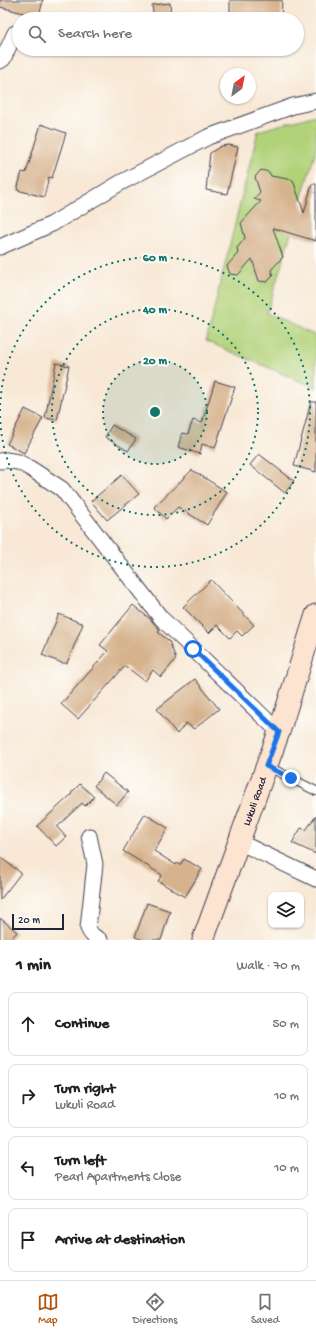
<!DOCTYPE html>
<html lang="en">
<head>
<meta charset="utf-8">
<style>
	body { margin:0; font-family:"Gochi Hand",sans-serif; background:#f6f6f6; color:#202124 }
	.controls { position:absolute; right:12px; bottom:12px; display:grid; overflow:hidden; border-radius:8px; box-shadow:0 1px 3px #0004 }
	.controls button { width:36px; height:36px; display:grid; place-items:center; padding:0; border:0; border-bottom:1px solid #e0e0e0; background:#fff; color:#202124; font:20px sans-serif }
	.compass { position:absolute; left:220px; top:68px; width:36px; height:36px; border-radius:50%; background:#fff; box-shadow:0 1px 3px #0004; rotate:32deg }
	.scale { position:absolute; left:12px; bottom:10px; width:52px; box-sizing:border-box; padding-left:4px; border:2px solid #22223b; border-top:0; font-size:11px; line-height:14px; white-space:nowrap; color:#22223b; -webkit-text-stroke:3px #fdfcf7; paint-order:stroke }
	.stop { position:absolute; width:12px; height:12px; margin:-9px; border:3px solid #1a73e8; border-radius:50%; background:#fff }
	.stop.end { background:#1a73e8; border-color:#fff; box-shadow:0 1px 4px #0008 }
	.list { margin:0; padding:0; list-style:none }
	h2 { display:flex; justify-content:space-between; align-items:center; height:52px; margin:0; padding:0 16px; font-size:17px }
	h2 small { font-size:13px; font-weight:400; color:#757577 }
	.list li { display:grid; grid-template-columns:26px 1fr auto; gap:12px; align-items:center; box-sizing:border-box; height:64px; margin:0 8px 8px; padding:0 8px; border:1px solid #e0e0e0; border-radius:8px }
	.list b { display:block; font-size:15px; white-space:nowrap }
	.list p { margin:0; font-size:13px; white-space:nowrap; color:#757577 }
	.list em { font-size:13px; font-style:normal; color:#757577 }
	.icon { flex:none; width:22px; height:22px; fill:none; stroke:currentColor; stroke-width:2; stroke-linecap:round; stroke-linejoin:round }
	.map { position:relative; flex:none; width:316px; height:940px; overflow:hidden }
	.search { position:absolute; background:#fff; box-shadow:0 1px 3px #0004; left:12px; right:12px; top:12px; height:44px; display:flex; align-items:center; gap:10px; box-sizing:border-box; padding:0 14px; border-radius:22px; color:#757577; font-size:15px }
	.sheet { height:340px; background:#fff }
	nav { display:flex; justify-content:space-around; align-items:center; box-sizing:border-box; height:56px; border-top:1px solid #e0e0e0; background:#fff; font-size:11px; color:#757577 }
	nav a { display:grid; justify-items:center; gap:2px }
	nav .on { color:#b45309 }
	.map>svg:first-child { display:block }
	.green { fill:#b2d279; stroke:#6a7a5a }
	.building { fill:#d6b28d }
	.lines { fill:none; stroke-linecap:round; stroke-linejoin:round }
	.lane-casing { stroke:#424052; stroke-width:10 }
	.street-casing { stroke:#424052; stroke-width:17 }
	.secondary-casing { stroke:#424052; stroke-width:23 }
	.lane { stroke:#fff; stroke-width:8 }
	.street { stroke:#fff; stroke-width:15 }
	.secondary { stroke:#fde4d1; stroke-width:21 }
	.route { stroke:#1a73e8; stroke-width:5 }
	.ring { fill:none; stroke:#0f766e; stroke-width:2; stroke-dasharray:2 4 }
	.labels { text-anchor:middle; stroke-width:4; stroke-linejoin:round; paint-order:stroke }
	.street-label { font-size:11px; fill:#22223b; stroke:#fdfcf7 }
	.centre { fill:#0f766e; stroke:#fdfcf7; stroke-width:2 }
	.ring-label { font-size:12px; text-anchor:middle; font-weight:bold; fill:#0f766e; stroke:#fdfcf7; stroke-width:4; stroke-linejoin:round; paint-order:stroke }
</style>
</head>
<body>
<div class="map">
<svg width="316" height="940" viewBox="0 0 316 940">
	<rect width="100%" height="100%" fill="#fdfcf7"/>
	<filter id="ink" filterUnits="userSpaceOnUse"><feTurbulence type="fractalNoise" baseFrequency=".025" numOctaves="2"/><feDisplacementMap in="SourceGraphic" scale="8" xChannelSelector="R" yChannelSelector="G"/><feConvolveMatrix kernelMatrix="1 2 1 2 8 2 1 2 1" color-interpolation-filters="sRGB"/></filter>
	<filter id="wash" filterUnits="userSpaceOnUse"><feTurbulence type="fractalNoise" baseFrequency=".012" numOctaves="4" result="noise"/><feDisplacementMap in="SourceGraphic" scale="16" xChannelSelector="R" yChannelSelector="G"/><feGaussianBlur stdDeviation="0.9" result="paint"/><feColorMatrix in="noise" values="0 0 0 0 0 0 0 0 0 0 0 0 0 0 0 0 0 1.4 0 .05"/><feComposite in="paint" operator="in"/></filter>
	<g filter="url(#wash)">
		<rect width="100%" height="100%" fill="#f8e8d5"/>
		<path class="green" d="M316,115v35l-49,163 49,23v52l-110,-47 52,-210z"/>
		<g id="blocks">
			<path class="building" d="M0,0h43l-4,17 -39,-10z
				M230,0h52l-1,19h-51z
				M170,3l1,15 -17,1 -2,-14z
				M41,124l25,9 -14,45 -3,-1 -5,20 -27,-7 5,-18 4,1z
				M229,145l9,2 -11,47 -21,-4 4,-37 11,-7z
				M261,170l8,2 2,4 22,4 11,33 8,-29h4v57l-43,-13 10,29 -12,13 2,6 -6,6 -8,-1 -7,-22 -14,16 -8,-1 -3,-8 11,-13 -1,-5 8,-10 -4,-15 20,-22 -7,-2 6,-7 -5,-15z
				M56,363l13,3 -12,54 -12,-2z
				M215,381l20,6 -20,61 -13,-4 -2,10 -22,-7 4,-14 6,1 5,-14 9,3z
				M311,402h5v70l-22,-6z
				M25,409l18,9 -19,35 -17,-9z
				M112,425l24,14 -8,12 -23,-14z
				M259,454l35,27 -9,12 -35,-28z
				M192,470l35,22 -20,33 -29,-18 -12,12 -12,-12z
				M122,475l17,19 -32,26 -16,-19z
				M211,580l43,45 -12,11 -5,-5 -7,7 -13,-13 -8,8 -26,-26z
				M133,605l17,14 10,11 -2,2 11,9 7,18 -15,18 -8,-7 -8,11 -20,-15 -47,53 -17,-15 47,-53 -8,-6z
				M59,614l24,10 -16,39h-5l-20,-8z
				M195,679l24,30 -25,20 -8,-6 -9,11 -20,-25z
				M104,773l24,19 -11,13 -23,-19z
				M80,784l14,13 -9,9 -3,-3 -25,24 9,10 -10,9 -19,-20 35,-32 -1,-1z
				M145,814l23,14 -14,23 22,14 1,-2 3,2 4,-6 18,10 -17,28 -27,-16 4,-6 -39,-24z
				M316,816v38l-24,-11 9,-15 5,2z
				M0,857l21,16 -21,27z
				M147,903l23,8 -9,29h-17l-9,-3z
				M0,918l17,14 -7,8h-10z"/>
		</g>
	</g>
	<g filter="url(#ink)">
		<use href="#blocks" fill-opacity="0" stroke="#424052" stroke-width="1"/>
		<g class="lines">
			<g class="lane-casing">
				<path id="lane" d="M267,766l49,25"/>
			</g>
			<g class="street-casing">
				<path id="street" d="M0,61l3,-2 12,-26
					M0,247l52,-23 68,-41 88,-46 85,-31 23,-5
					M0,461l6,-1 12,2 10,5 34,22 99,129 118,114
					M89,836l6,28 -7,64c3,7 6,9 12,12
					M239,842l77,37"/>
			</g>
			<g class="secondary-casing">
				<g id="secondary">
					<path id="s1" d="M203,940l76,-208 37,-117"/>
				</g>
			</g>
			<use href="#lane" class="lane"/>
			<use href="#street" class="street"/>
			<use href="#secondary" class="secondary"/>
		</g>
	</g>
	<g class="lines" filter="url(#ink)">
		<path class="route" d="M193,649l86,83 -13,34 25,12"/>
	</g>
	<circle cx="155" cy="412" r="52" fill="#0f766e" fill-opacity=".12"/>
	<g class="ring">
		<circle cx="155" cy="412" r="52"/>
		<circle cx="155" cy="412" r="103"/>
		<path d="M0 411A155 155 0 1 1 0 413"/>
	</g>
	<g class="labels">
		<g class="street-label">
			<text dy="4" stroke="none"><textPath href="#s1" startOffset="148">Lukuli Road</textPath></text>
		</g>
	</g>
	<circle cx="155" cy="412" r="6" class="centre"/>
	<g class="ring-label">
		<text x="155" y="261">60 m</text>
		<text x="155" y="313">40 m</text>
		<text x="155" y="364">20 m</text>
	</g>
</svg>
<div class="controls">
<button><svg class="icon" aria-label="layers" viewBox="0 0 24 24"><path d="M12 4l9 5-9 5-9-5zM3 14l9 5 9-5"/></svg></button>
</div>
<svg class="compass" viewBox="-18 -18 36 36"><path d="M0-13l5 13h-10z" fill="#e53935"/><path d="M0 13l5-13h-10z" fill="#757577"/></svg>
<div class="scale">20 m</div>
<div class="stop" style="left:193px;top:649px"></div>
<div class="stop end" style="left:291px;top:778px"></div>
<div class="search"><svg class="icon" aria-label="search" viewBox="0 0 24 24"><circle cx="10" cy="10" r="6"/><path d="M15 15l6 6"/></svg>Search here</div>
</div>
<section class="sheet">
<h2>1 min<small>Walk · 70 m</small></h2>
<ul class="list">
<li><svg class="icon" aria-label="ahead" viewBox="0 0 24 24"><path d="M12 20V5M6 11l6-6 6 6"/></svg><div><b>Continue</b></div><em>50 m</em></li>
<li><svg class="icon" aria-label="right" viewBox="0 0 24 24"><path d="M7 20v-9h11M14 6l5 5-5 5"/></svg><div><b>Turn right</b><p>Lukuli Road</p></div><em>10 m</em></li>
<li><svg class="icon" aria-label="left" viewBox="0 0 24 24"><path d="M17 20v-9H6M10 6l-5 5 5 5"/></svg><div><b>Turn left</b><p>Pearl Apartments Close</p></div><em>10 m</em></li>
<li><svg class="icon" aria-label="arrive" viewBox="0 0 24 24"><path d="M6 21V4h12l-3 4 3 4H6"/></svg><div><b>Arrive at destination</b></div></li>
</ul>
</section>
<nav>
<a class="on"><svg class="icon" aria-label="map" viewBox="0 0 24 24"><path d="M3 6l6-2 6 2 6-2v14l-6 2-6-2-6 2zM9 4v14M15 6v14"/></svg>Map</a>
<a><svg class="icon" aria-label="directions" viewBox="0 0 24 24"><path d="M12 3l9 9-9 9-9-9zM9 14v-3h6M13 9l2 2-2 2"/></svg>Directions</a>
<a><svg class="icon" aria-label="saved" viewBox="0 0 24 24"><path d="M7 4h10v16l-5-4-5 4z"/></svg>Saved</a>
</nav>
</body>
</html>
